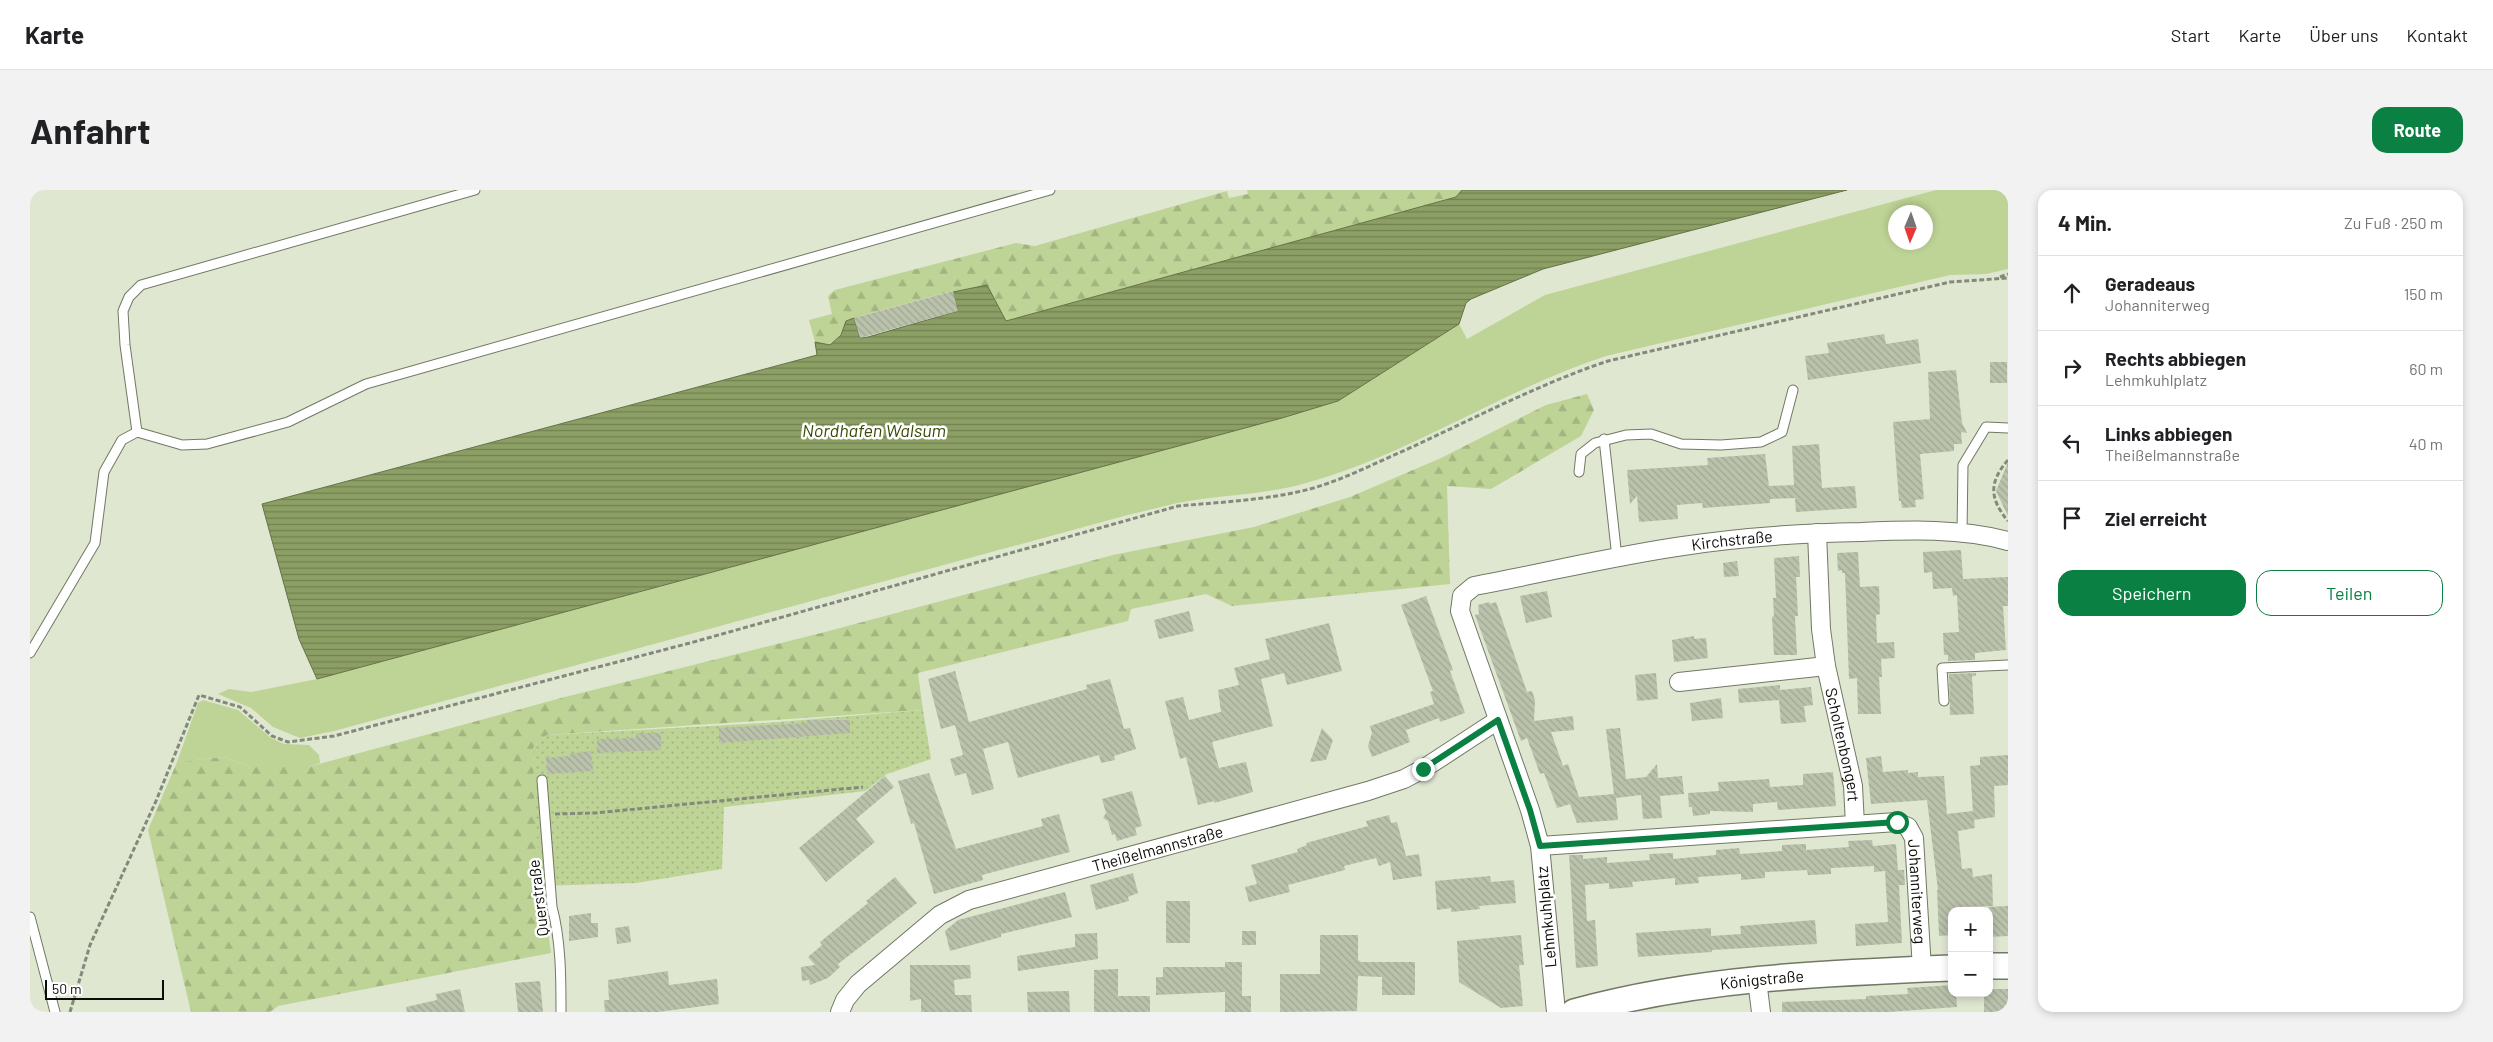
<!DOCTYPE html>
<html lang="de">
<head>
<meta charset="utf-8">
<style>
	body { margin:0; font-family:Barlow,sans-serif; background:#f2f2f2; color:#202124 }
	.controls { position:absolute; right:15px; bottom:15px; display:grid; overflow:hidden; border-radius:10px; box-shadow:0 2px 8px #0003 }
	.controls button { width:45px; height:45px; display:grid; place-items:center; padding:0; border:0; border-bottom:1px solid #e0e0e0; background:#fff; color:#202124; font:25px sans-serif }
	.compass { position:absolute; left:1858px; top:15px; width:45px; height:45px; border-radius:50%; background:#fff; box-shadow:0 2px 8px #0003; rotate:182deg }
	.scale { position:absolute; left:15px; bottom:12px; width:119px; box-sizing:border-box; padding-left:5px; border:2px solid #0a0c06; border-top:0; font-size:14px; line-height:18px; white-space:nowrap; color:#0a0c06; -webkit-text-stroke:4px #fff; paint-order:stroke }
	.stop { position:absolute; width:15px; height:15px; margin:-11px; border:4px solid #0b8043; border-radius:50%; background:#fff }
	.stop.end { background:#0b8043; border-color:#fff; box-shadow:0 1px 5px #0008 }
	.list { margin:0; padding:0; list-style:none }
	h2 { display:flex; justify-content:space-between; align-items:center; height:65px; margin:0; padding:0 20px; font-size:21px }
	h2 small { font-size:16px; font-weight:400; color:#757577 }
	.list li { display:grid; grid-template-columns:32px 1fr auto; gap:15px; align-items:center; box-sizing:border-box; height:75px; padding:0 20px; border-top:1px solid #e0e0e0 }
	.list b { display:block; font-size:19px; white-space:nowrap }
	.list p { margin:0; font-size:16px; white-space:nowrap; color:#757577 }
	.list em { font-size:16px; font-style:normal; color:#757577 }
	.actions { display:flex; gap:10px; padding:15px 20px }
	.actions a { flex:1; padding:11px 0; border:1px solid #0b8043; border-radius:15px; text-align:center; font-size:18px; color:#0b8043 }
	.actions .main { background:#0b8043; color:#fff }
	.icon { flex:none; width:28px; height:28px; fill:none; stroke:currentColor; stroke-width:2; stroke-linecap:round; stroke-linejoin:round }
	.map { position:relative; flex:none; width:1978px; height:822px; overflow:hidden; border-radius:15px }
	header { display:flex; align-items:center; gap:30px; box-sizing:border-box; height:70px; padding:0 25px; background:#fff; border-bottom:1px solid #e0e0e0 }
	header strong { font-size:24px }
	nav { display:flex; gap:28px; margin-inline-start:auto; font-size:18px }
	.intro { display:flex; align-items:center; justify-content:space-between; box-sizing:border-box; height:120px; padding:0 30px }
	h1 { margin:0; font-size:35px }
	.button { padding:12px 22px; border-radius:15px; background:#0b8043; color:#fff; font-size:18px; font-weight:700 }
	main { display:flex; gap:30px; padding:0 30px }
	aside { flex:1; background:#fff; border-radius:15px; box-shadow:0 2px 8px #0003 }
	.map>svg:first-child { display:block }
	.grass { fill:#bed396; fill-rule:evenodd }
	.forest { fill:url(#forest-firs) }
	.garden { fill:url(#garden-dots) }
	.water { fill:url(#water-rules); stroke:#657348 }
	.building { fill:url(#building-back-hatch) }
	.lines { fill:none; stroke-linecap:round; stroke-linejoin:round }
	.lane-casing { stroke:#717964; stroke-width:11 }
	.street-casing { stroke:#717964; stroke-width:20 }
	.secondary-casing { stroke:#717964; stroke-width:28 }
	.path { stroke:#848a7b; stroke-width:3; stroke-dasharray:5 2.5; stroke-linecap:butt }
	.lane { stroke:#fff; stroke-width:9 }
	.street { stroke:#fff; stroke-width:18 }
	.secondary { stroke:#fff; stroke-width:25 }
	.route { stroke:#0b8043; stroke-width:6 }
	.labels { text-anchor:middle; stroke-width:5; stroke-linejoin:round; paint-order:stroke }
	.street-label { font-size:16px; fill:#0a0c06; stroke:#fff }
	.water-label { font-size:18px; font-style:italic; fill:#394a04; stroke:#fff }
</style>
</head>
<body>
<header>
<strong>Karte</strong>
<nav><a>Start</a><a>Karte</a><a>Über uns</a><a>Kontakt</a></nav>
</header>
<div class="intro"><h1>Anfahrt</h1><a class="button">Route</a></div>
<main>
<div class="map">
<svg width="1978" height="822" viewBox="0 0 1978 822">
	<defs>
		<pattern id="forest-firs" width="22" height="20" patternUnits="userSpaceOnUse" patternTransform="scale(1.25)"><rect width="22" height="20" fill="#bed396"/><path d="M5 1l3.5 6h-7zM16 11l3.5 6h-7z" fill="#a2b480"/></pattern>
		<pattern id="garden-dots" width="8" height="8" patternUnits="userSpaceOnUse" patternTransform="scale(1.25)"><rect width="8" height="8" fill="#bed396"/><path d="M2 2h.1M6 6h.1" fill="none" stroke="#a2b480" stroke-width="1.8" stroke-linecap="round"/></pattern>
		<pattern id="water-rules" width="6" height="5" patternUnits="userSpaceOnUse" patternTransform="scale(1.25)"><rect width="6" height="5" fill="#8c9f65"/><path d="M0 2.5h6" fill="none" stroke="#718051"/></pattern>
		<pattern id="building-back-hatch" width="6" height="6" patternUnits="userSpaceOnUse" patternTransform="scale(1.25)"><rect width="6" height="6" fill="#bac2ac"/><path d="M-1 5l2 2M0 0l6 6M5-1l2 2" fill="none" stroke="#9fa692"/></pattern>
	</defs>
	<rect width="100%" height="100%" fill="#dfe7d1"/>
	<path class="grass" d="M1906,0h72v79l-22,5 -36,1 -344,81c-104,34 -195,98 -300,127 -34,10 -69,11 -104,16 -26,3 -52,11 -78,17l-790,215 -34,7 -27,-11 -22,-19 -33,-14 11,-5 22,3 66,-13 965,-261 56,-17 121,-77 8,15 78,-44zM1866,22h30v30h-30z
		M173,510l35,10 33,28 13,6 25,1 10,10 1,8 -12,4h-57l-27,-10 -47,5 21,-59z"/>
	<path class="forest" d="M1217,0h215l-6,7 -451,125 -53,-31 -92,25 -30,29 -15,-3 -6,-22 23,-6 -4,-18 7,-6 181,-47 19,3 192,-55 2,7 19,-4z
		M1557,204l7,16 -13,26 -90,53 -44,-3 3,98 -218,22 -26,-12 -75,15 -3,12 -210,52 5,37 -376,25 -14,13c2,69 8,137 18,205l-273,53 -8,6h-79l-43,-182 29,-68 47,-5 27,10h57l253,-69 264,-66 288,-77 141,-28 96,-30 91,-39 105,-53z"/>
	<path class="garden" d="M893,520l8,49 -44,15 -22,17 -141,16 -2,62 -86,14 -95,3 -7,-89 -1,-49 14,-13 219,-12z"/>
	<path class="water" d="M1432,0h385l-304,79 -72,30 -5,4 -7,21 -121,77 -56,17 -965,261 -18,-40 -37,-135 555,-149 -2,-13 15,3 11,-10 5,-14 8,-3 6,20 8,-1 90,-26 -5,-19 34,-7 19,36 450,-124z"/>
	<path class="building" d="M923,101l5,20 -98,27 -6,-20z
		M1854,144l2,10 32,-5 3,24 -113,17 -3,-24 24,-3 -2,-10z
		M1960,172h17v21h-17z
		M1926,180l6,53 5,10 -6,-1 1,12h-8v7l-34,3 4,45 -9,1 1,7 -14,1 -1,-7h-2l-6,-79 37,-3 -2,-47z
		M1789,254l3,44 33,-2 2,22 -61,4 -1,-14 -25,1v4l-67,5 -1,-5 -25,2 1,14 -39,3 -2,-26 -7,8 -3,-34 81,-5 -1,-7 58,-4 4,32 25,-1 -2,-39z
		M1978,272v54l-12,-25z
		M1931,360l2,29 45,-2v29h-5l3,44 -31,3v7l-27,1v-6h-4l-1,-22 16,-1 -2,-37 -4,1 -1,-8 -19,1 -1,-17 -8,1 -1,-21z
		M1828,362l2,35 19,-1 1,28 -4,1 1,28 17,-1 1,16 -14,1 1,18h-3l2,37h-23l-1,-36 -8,1 -4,-106h-3v-3l-4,1 -1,-18z
		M1769,366l1,21h-4l2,39h-3l2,39h-23l-2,-38 2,-1 -1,-18h3l-2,-40z
		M1707,371l2,15 -15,1 -1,-14z
		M1517,401l5,26 -26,6 -6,-27z
		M1396,406l27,74 -3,1 15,42 -25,9 -1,-4 -33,12 4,12 -38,15 -4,-11 4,-13 -2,-7 64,-22 -4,-12 3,-1 -32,-86z
		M1459,412l1,2 6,-2 31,90 5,-1 3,9 -1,21 39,-5 1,14 -23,2 12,34 5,-2 11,33 35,-3 -8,-65 14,-1 6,51 20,-2 11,-13 1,14 24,-2 2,18 -24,2 2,22 -19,1 -2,-24 -25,3 2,22 -41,3 -7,-19 -13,4 -13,-35 -4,1 -13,-36 -6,3 -46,-126 4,-1 -1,-9z
		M1159,421l5,20 -35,8 -5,-19z
		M1299,433l13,48 -55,14 -3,-12 -23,6 12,47 -61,16 7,26 27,-6 7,30 -39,11v-2l-16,4 -12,-48 -6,2 -15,-58 18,-4 6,23 32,-8 -3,-22 21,-5 -5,-17 36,-9 -5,-20z
		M1664,446v3l12,-1 2,20 -34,4 -2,-22z
		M925,481l14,51 118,-33 -1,-4 24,-6 14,50 6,-1 6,21 -22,7 1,4 -14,3 -2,-8 -81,23 -10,-36 -25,7 11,40 -22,6 -6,-22 -11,3 -5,-17 13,-4 -8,-30 -14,4 -13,-50z
		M1626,483l2,26 -21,2 -2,-26z
		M1946,483v3h-4l2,38 -24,1 -1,-41z
		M1750,495v5l31,-3 2,18 -9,1 2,16 -25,2 -2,-24 -40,3 -1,-14z
		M1691,508l2,20 -31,3 -2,-18z
		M777,530h43v13l-131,10v-15l88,-5z
		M1292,538l11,12 -7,20 -16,2z
		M606,543h25v17l-64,3v-14l39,-1z
		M561,561l2,20 -46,3 -1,-16 24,-2 -1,-2z
		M1978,565v30l-14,1 1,31 -21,3 1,8 -17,3 4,38 10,-1 1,9 19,-3 1,32 -33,1v4h-8v24l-13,1 -2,-46h1l-11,-90 -56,4 -5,-46 15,-2 2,16 25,-2v3l10,-1v5l26,-1 3,38 25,-3 1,2 -3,-47 10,-1v-8z
		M1803,582l3,34 -58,4 -1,-8 -24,2v8l-43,-1v3l-17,2 -1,-9h-3l-1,-14 31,-2 -1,-9 51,-3 1,8 33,-2v-11z
		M899,583l27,76 87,-23 -2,-7 18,-5 11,38 -88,23 1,5 -49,14 -20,-71 -3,1 -13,-43z
		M855,586l9,11 -38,32 19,23 -49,40 -27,-34z
		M1102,601l10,35 -7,2 2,7 -20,6 -2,-7 -3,1 -4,-14 -5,-3 3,-5 -4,-14z
		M1359,625l2,8 6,-1 9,34 13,-2 3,22 -29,4 -3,-18 -11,4 -3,-8 -32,8 1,4 -57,15 2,7 -41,10 -4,-15 12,-3 -6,-19 47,-13 -1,-3 10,-4 -1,-2 62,-17 -2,-5z
		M1842,650l1,6 23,-2 2,26h6l1,15h-6l3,58 -46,3 -1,-22 33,-2 -3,-51 -11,1v-6l-43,2v6l-23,1 -1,-5 -42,2v6l-24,2v-6l-43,3 1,6 -24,2v-7l-43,4 1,5 -24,2v-6l-24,2 2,36 8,-1 3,46 -22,2 -7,-113h14v4l24,-2v6l43,-3 -1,-6 24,-1v6l43,-4v-5l23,-2 1,6 42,-3v-6l24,-1v6l43,-3 -1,-6z
		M1103,683l5,20 -10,4 1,4 -33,9 -6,-25z
		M1460,686l1,6 23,-2 2,23 -37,3 1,3 -29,3v-4l-14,2 -2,-29z
		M865,687l22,26 -79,61 2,3 -12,11 -18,7 -1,-5 -7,1 -1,-14 14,-2 -7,-8 14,-12 -2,-3 48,-39 -2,-2z
		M1035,702l7,25 -71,17v3l-51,14 -5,-20 13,-11z
		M1136,711h24v42h-24z
		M1978,716v30l-19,1v-30z
		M561,723v10h7v14l-29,4v-25z
		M1785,730l2,24 -105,6v2l-74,5 -2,-24 75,-5v8l30,-2 -1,-8z
		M599,736l2,16 -14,2 -2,-16z
		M1212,741h14v14h-14z
		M1067,743l1,26 -80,12 -1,-15 58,-9v-13z
		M1290,745h38v25l3,2h54v33h-33v-18l-24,-1 -1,35 -77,1v-38h40z
		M1491,745l3,30h-5l4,41 -22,2 -42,-26 -2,-41z
		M1195,772h17v34h9v16h-26v-20l-69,3v-18h7v-10h62z
		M880,775h60l1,13 -17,2 1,15h16l1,17h-51v-13l-11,2z
		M1088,779v27h32v16h-56v-42z
		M638,781l1,14 48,-6 2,25 -61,8h-53l-1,-12h5l-1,-20z
		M510,791l3,31h-25l-3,-29z
		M1922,795v8h4l1,14 -68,5h-107v-10l84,-3v-3l42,-2 -1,-6z
		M430,799l5,23h-58l-1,-5 31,-7 -1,-6z
		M1959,799h19v23h-24v-19h5z
		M1039,801l1,21h-42l-1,-20z"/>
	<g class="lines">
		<g class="lane-casing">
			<path id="lane" d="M107,242l-12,-87 -2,-34 6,-14 12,-12 334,-95
				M1574,249l13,119
				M1549,282l2,-18 14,-11 31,-8 25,-1 30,10 40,1 40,-3 21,-10 11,-42
				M1932,343l1,-68 23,-38 22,1
				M0,463l65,-110 9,-71 18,-32 15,-8 45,13 25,-1 81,-22 78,-38 684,-194
				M1914,511l-2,-33 66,-3
				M512,590l10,127c9,34 9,70 9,105
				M0,727l25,95"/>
		</g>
		<g class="street-casing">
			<g id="street">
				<path id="s1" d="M1787,343l4,96 5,37 27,120 2,39"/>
				<path d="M1649,492l147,-16"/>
				<path id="s2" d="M1510,656l357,-24 11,5 6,11 8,131"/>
				<path d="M1727,790l4,32"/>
				<path id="s3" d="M810,822l5,-12 13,-16 82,-69 29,-15 399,-109 36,-12 19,-10 75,-49"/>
				<path id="s4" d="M1526,822l-16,-166 -10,-36 -70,-199 2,-15 12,-10c70,-13 139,-30 209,-40 59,-9 118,-13 178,-14 48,-2 100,-4 147,9"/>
			</g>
		</g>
		<g class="secondary-casing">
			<g id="secondary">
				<path d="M1959,776h19"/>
				<path id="s5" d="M1544,822c123,-34 251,-39 378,-44"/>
			</g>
		</g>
		<path class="path" d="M1970,87l8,-3
			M1978,270c-19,22 -19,38 0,61
			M525,624l40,-1 268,-26
			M40,822l20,-67 66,-144 43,-106 41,12 32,29 16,6 46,-6 356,-93 488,-137c44,-4 90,-6 132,-17 29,-8 55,-21 82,-33 72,-32 141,-70 216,-95l342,-79 58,-4"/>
		<use href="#lane" class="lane"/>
		<use href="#street" class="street"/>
		<use href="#secondary" class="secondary"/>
	</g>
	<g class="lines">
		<path class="route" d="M1393,579l75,-49 32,90 10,36 357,-24"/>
	</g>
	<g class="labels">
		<g class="street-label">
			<text dy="6" stroke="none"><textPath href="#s4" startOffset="708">Kirchstraße</textPath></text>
			<text dy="6" stroke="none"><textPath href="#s1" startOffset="214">Scholtenbongert</textPath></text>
			<text dy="6" stroke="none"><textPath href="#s3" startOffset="369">Theißelmannstraße</textPath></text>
			<text dy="6" stroke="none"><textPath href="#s2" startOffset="436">Johanniterweg</textPath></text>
			<text transform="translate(508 708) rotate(-97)" y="6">Querstraße</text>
			<text transform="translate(1516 727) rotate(-95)" y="6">Lehmkuhlplatz</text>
			<text dy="6" stroke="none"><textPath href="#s5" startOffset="191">Königstraße</textPath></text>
		</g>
		<g class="water-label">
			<text x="844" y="247">Nordhafen Walsum</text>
		</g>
	</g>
</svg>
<div class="controls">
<button>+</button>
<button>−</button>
</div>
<svg class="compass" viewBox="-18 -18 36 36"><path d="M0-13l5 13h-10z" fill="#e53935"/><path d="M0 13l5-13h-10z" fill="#757577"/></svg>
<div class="scale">50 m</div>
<div class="stop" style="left:1867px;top:632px"></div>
<div class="stop end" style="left:1393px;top:579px"></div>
</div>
<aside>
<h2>4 Min.<small>Zu Fuß · 250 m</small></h2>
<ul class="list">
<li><svg class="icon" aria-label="ahead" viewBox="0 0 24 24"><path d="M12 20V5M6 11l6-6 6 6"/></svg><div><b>Geradeaus</b><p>Johanniterweg</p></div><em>150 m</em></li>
<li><svg class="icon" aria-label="right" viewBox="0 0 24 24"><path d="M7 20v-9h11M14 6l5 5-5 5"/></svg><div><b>Rechts abbiegen</b><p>Lehmkuhlplatz</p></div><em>60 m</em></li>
<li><svg class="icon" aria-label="left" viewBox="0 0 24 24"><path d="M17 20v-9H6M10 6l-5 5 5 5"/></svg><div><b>Links abbiegen</b><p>Theißelmannstraße</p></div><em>40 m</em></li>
<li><svg class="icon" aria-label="arrive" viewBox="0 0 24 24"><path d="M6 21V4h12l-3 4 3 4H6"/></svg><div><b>Ziel erreicht</b></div></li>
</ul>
<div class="actions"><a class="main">Speichern</a><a>Teilen</a></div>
</aside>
</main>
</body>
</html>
